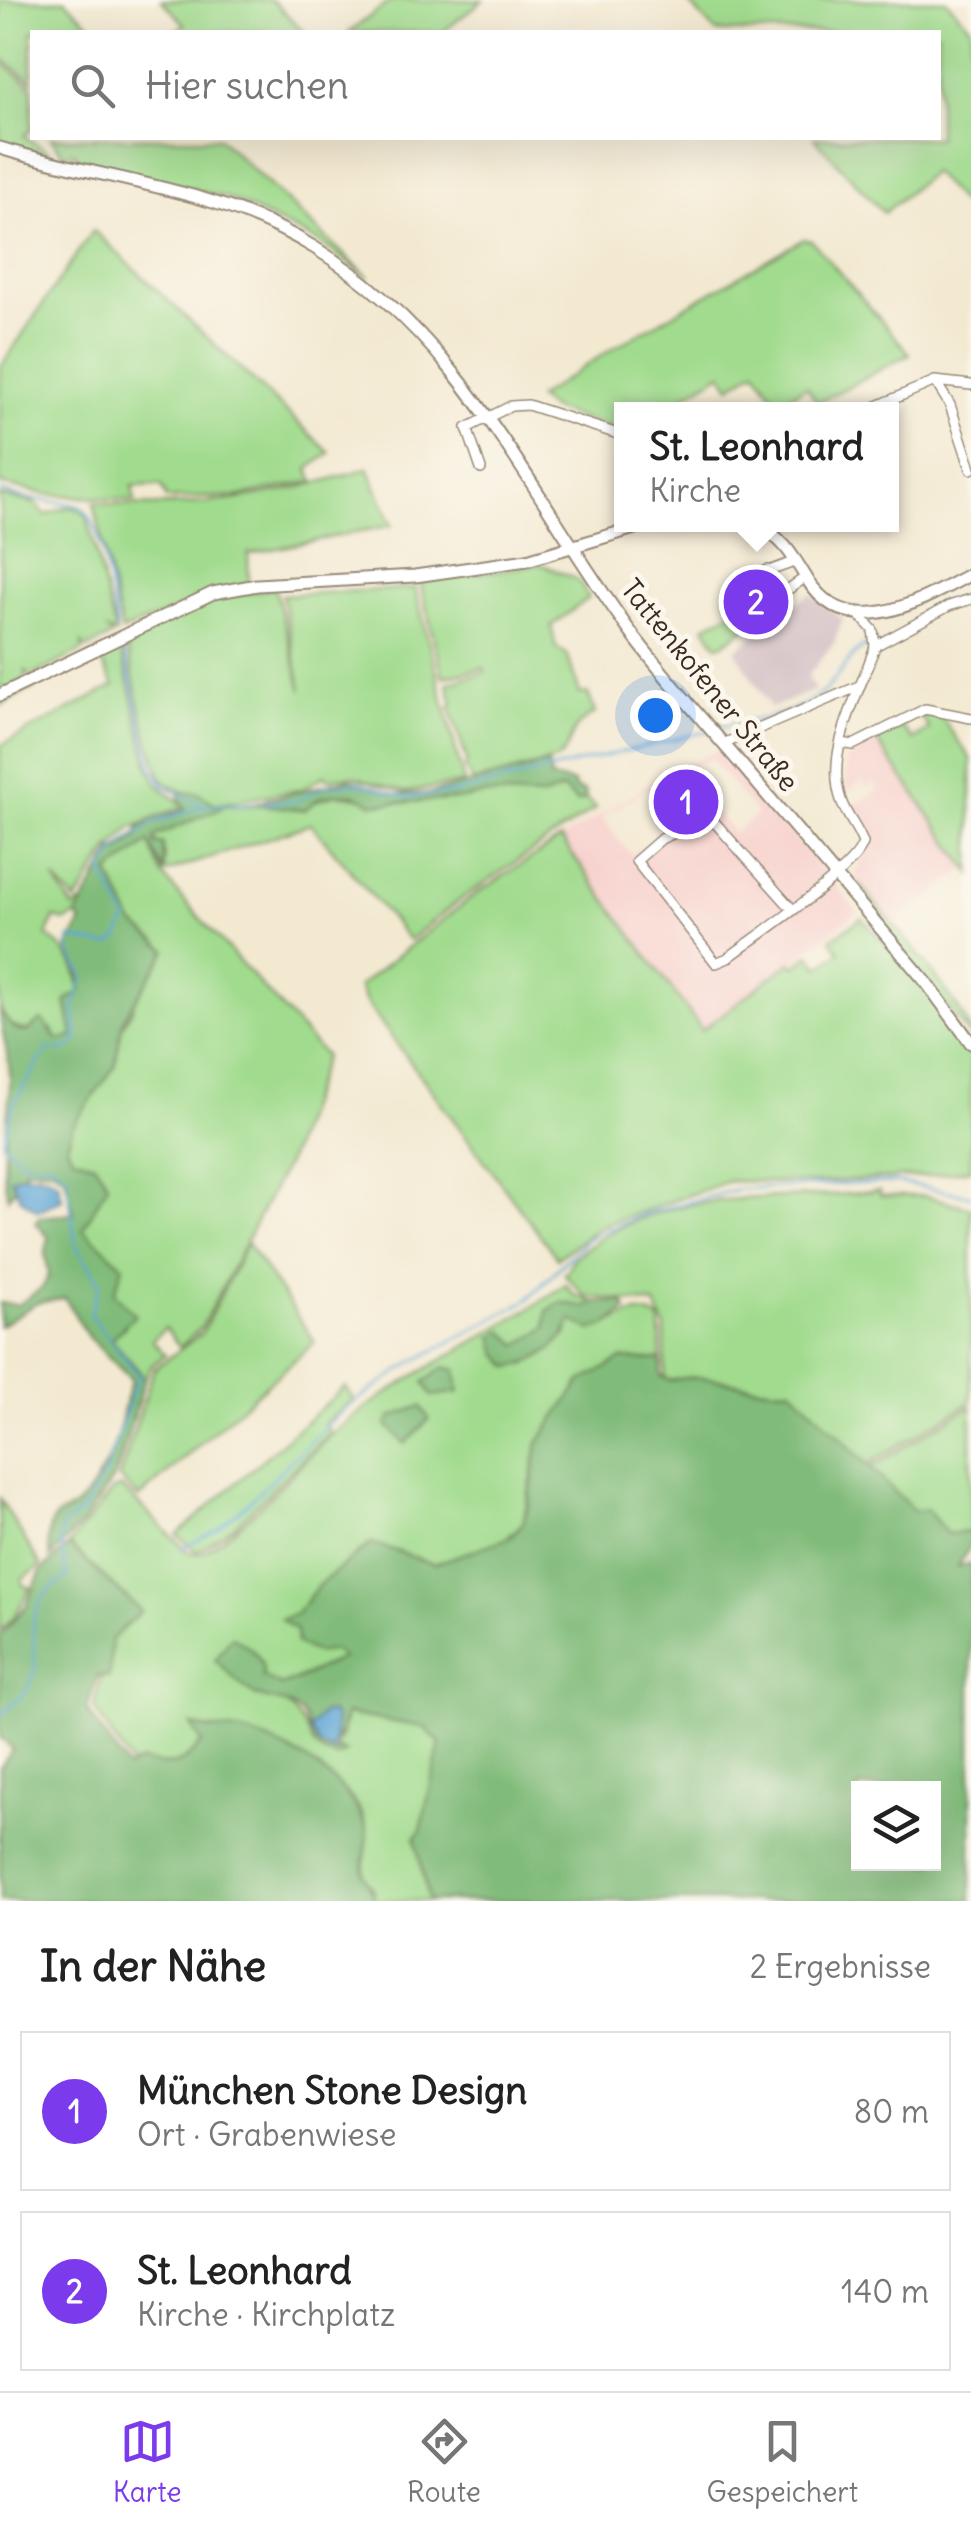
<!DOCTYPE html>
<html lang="de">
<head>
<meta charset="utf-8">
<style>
	body { margin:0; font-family:Delius,sans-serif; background:#f2f2f2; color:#222 }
	.controls { position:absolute; right:30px; bottom:30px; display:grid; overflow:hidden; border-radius:0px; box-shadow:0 10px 40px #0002 }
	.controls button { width:90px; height:90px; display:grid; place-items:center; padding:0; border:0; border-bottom:2px solid #e0e0e0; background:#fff; color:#222; font:50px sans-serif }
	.you { position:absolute; left:655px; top:715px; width:35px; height:35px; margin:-25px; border:8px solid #fff; border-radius:50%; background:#1a73e8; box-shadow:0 0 0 15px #1a73e833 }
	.badge { display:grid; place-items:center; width:65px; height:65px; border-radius:50%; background:#7c3aed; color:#fff; font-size:32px; font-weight:700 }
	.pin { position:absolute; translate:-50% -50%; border:5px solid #fff; box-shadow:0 2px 10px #0006 }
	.popup { position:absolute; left:614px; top:402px; width:285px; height:130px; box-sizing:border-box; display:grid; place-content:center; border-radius:0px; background:#fff; filter:drop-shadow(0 2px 8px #0005); font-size:32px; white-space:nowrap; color:#767676 }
	.popup b { font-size:38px; color:#222 }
	.popup::after { content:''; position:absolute; left:50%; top:100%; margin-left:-20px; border:20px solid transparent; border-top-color:#fff }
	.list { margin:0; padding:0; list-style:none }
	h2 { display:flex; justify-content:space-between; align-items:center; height:130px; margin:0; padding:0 40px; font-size:42px }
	h2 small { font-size:32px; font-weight:400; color:#767676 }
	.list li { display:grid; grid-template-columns:65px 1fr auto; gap:30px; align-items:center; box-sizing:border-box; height:160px; margin:0 20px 20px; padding:0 20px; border:2px solid #e0e0e0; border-radius:0px }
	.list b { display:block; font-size:38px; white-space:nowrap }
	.list p { margin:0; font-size:32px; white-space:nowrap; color:#767676 }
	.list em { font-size:32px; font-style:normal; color:#767676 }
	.icon { flex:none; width:55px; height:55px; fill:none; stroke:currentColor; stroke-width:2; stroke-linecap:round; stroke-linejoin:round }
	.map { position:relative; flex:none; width:971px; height:1901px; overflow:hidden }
	.search { position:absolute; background:#fff; box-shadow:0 10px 40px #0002; left:30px; right:30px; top:30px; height:110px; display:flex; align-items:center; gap:25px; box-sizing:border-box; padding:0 35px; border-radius:0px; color:#767676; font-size:38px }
	.sheet { height:490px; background:#fff }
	nav { display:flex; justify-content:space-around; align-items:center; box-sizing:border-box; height:140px; border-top:2px solid #e0e0e0; background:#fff; font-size:28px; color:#767676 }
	nav a { display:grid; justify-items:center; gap:5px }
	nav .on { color:#7c3aed }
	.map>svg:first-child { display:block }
	.built { fill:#f7d0cc; fill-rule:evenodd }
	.industrial { fill:#d2bec3 }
	.green { fill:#a1db8e; stroke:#6e8256; stroke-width:2.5 }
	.forest { fill:#80bb79; stroke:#5e724c; stroke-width:2.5; fill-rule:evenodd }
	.water { fill:#5ea7d6; stroke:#4c687a; stroke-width:2.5 }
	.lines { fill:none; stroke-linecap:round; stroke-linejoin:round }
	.stream { stroke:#5ea7d6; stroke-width:2.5 }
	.minor-casing { stroke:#978a78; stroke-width:12 }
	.major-casing { stroke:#978a78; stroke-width:15 }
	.minor { stroke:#fff; stroke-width:9 }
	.major { stroke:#fff; stroke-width:11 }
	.labels { text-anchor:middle; stroke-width:10; stroke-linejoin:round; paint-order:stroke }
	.street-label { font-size:28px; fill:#3b2a1e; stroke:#fbf7ec }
</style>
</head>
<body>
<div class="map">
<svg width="971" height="1901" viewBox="0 0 971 1901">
	<rect width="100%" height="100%" fill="#fbf7ec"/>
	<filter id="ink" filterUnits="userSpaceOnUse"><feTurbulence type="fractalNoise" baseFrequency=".01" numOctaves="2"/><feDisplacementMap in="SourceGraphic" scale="20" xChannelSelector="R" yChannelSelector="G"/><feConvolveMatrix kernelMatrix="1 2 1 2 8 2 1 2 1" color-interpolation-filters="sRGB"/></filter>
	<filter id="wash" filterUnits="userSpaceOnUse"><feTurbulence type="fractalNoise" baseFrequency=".0048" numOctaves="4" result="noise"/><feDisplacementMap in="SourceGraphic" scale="40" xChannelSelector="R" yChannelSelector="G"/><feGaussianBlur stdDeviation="2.25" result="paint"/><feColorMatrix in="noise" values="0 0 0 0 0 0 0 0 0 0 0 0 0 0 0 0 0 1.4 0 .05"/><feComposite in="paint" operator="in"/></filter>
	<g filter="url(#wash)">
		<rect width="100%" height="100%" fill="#f3e9d1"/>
		<path class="built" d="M876,740l91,128 -74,56 -34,-40 -4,-11 13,-29 -18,-36 28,-18 -5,-7 -6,5 -5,-7 -16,12v-33z
			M721,749l137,163 -156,119 -141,-192 103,-64zM710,759l47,55 -23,19 -21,-23 -82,45 -30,-38 64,-39z"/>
		<path class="industrial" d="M810,593l33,26 -9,24 -26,33 7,14 -44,18 -36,-58z"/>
		<path class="green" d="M0,0h65l33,32h-66v50l-32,-26z
			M161,0h111l32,32h-130l11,-8z
			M392,0h91l-40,32h-94z
			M686,0h260l25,27v186l-39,-41 -48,41 -70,-75h124v-106h-222z
			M0,60l32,27v42l-8,7 36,23 -60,-16z
			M51,138h168l150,140 -50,-36 -91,-44 -148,-36 -6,-10 -10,3z
			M93,230l237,223 -22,16 6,12 -74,15 -73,3 -6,-14 -29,1 3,15 -90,-7 -45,-10v-116z
			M804,239l8,2 98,113 -93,49 -10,-17 -29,17 -22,-33 -25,16 -9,-13 -58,36 -43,1v22l-72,-24 -12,-10 73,-48z
			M368,468l24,57 -144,29 1,28 -127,49 -28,-128c95,9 185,-6 274,-35z
			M0,496l35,7 10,12c15,-4 26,-16 42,1l29,118 -8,-3 4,5 -26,13 -4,-5v7l-51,25 -5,-5v7l-26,14z
			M541,564l37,16 11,18 -38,28 5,22 11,6 13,40 8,-1 7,20c-33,18 -19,34 -39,47l-83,22 -8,-14 2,-7 -17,-54 3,-2 -5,-22 37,-11 -1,-4 -41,9 -23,-95z
			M765,573l15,20 -8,15 -50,37 -6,-1 -11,-18 28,-15c-1,-25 12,-29 32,-38z
			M275,588l27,103 -20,-96 133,-7 49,195 -58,9 -54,-16 -25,3 -2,-4 -23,14 -82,15c-10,-1 -48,-15 -56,-23 -11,-12 -40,-135 -37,-144l86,-38z
			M114,644l6,2 29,122 9,17 26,21 -53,22 -23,23 -32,51 -22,-24 19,30 10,-5 -7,13 -11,5 -11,-3 -7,18c22,15 29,29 34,56l-15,8 7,37 -15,3 -7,-12c-25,3 -41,6 -51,-20v-262l114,-60 -16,-32 -98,52v-5z
			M929,713l12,4 30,42v114l-95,-133 26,-13 11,13 16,-11 -9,-14z
			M563,789l14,13 9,-3 10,9 -131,88 -56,44 -98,-116 -147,49 1,-19 -12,-17 68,-31 89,-3 26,-9 67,9 83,-9 55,3z
			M561,839l141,191 89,-68 4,4 15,-11 9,12 21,-15 -9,-13 31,-21 68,77 41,56v118l-42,7 -120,7 -80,-2 -128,45 -44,32 -193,-258 -5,-14 118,-93z
			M149,842l12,31 19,23 145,160 -36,102 -88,170 -21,19 -15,-19 -13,12 13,15 -13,10 -7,13 -35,-40 16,-12 -12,-33 9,-27 -41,-37 26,-46 -14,-20 -21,-6 -7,-10 7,-22 42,-59 2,-32 16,-25v-86l-24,-50z
			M859,884c21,25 112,127 112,153l-118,-148z
			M880,1191v5h45l46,12v194l-106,64 -74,-78c-42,4 -80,-19 -121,-7l-5,-3v-51l-10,-23 -70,-8 -20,-22c8,-7 3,-11 11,-18 93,-76 196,-51 304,-65z
			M247,1243l68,99 -176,156 -20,-20 35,-109 48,-36z
			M566,1284l8,11 20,7 -8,5 -39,5 -1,16 -28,17 -7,-1 14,21 42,-30 3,-16 35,7c18,-10 37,-20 55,-6l1,40 -39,-1 -41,23 -43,61 -15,80 -24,22 -65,19 -63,-21 -52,42 -23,29 -14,6 14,10 1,14 21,9 15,-3 10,8 -62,28 -19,-9 -5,19c50,6 38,30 67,58l17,-5 -5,-1 -1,-8 6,-2 5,-24 78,13 16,16 -19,87 -6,8 14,63h-55v-12l-10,-11c-1,-16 4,-32 2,-47 -6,-56 -94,-82 -138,-101l-15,2 -21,-5 10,15c-17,24 -32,27 -60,19l-10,5 -38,-58 7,-32 8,-1 3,-36 29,-28 -72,-66 44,-55 8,-3 67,65 12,2c56,-32 92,-87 141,-127 69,-57 154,-91 225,-143z
			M345,1387l9,13 -30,23 6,9 -95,94 -38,26 -20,-17z
			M971,1406v126l-24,2 -20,-24 -13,1 -46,-42z
			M0,1499l41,67 -19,13 1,7 8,1 -17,30 -14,14z"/>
		<path class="forest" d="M548,764l3,14 23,5v5l11,4 1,7 -9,3 -14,-13 -22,8 -55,-3 -24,5 -89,5 -20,-10h-17l-17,4 -14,12 -53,-6 97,-25 47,15h32z
			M181,792l17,1 23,15 -67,29 1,7h8l1,29 -15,-31 -40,31 24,50 34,27 -44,70 -8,46 -42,59 -6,22 6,10 21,6 14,21 -25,45 40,37 -9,27 21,22 -24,24 34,39 -29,96 -34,50 -32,33c-8,-58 19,-32 40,-66 11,-18 23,-37 28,-57 6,-19 6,-35 14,-54l-44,-43 -23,-39 -28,5 -37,23v-23l18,2 24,-17 7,-13 -4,-21 4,-16 -13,-15 3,-6 35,-3 -9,-37 -12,-8h-28l-1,5 -13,4 4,10 -7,10c-8,-26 0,-82 2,-113 2,-26 -10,-51 -10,-77 3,9 17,30 30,22 4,-3 6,-8 12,-10l16,20 15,-3 -7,-37 15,-9 -2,-20 -12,-23 15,-26 -6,-6 37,-66 6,1 19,-15v-8l47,-19 -6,-11z
			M560,1302l26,5 8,-5h30l3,7 -22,17 -14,4 -20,-10c-6,25 -35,43 -61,47l-12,-13 -5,-17 10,-6 15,14 28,-17 1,-17z
			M622,1359l39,1v16l9,5c41,-12 79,12 121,7l123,123 13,-2 20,25 24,-2v13l-13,21 13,-2v337h-542l-14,-63 6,-8 19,-87 -16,-16 -78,-13 -8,27 -7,-28h-8l10,38 12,1 -7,5c-42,-9 -20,-33 -43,-49 -12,-8 -26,-7 -38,-12 -14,-6 -30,-26 -42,-36l17,-24c16,11 33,19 31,41l18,9c21,-6 41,-20 61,-28l-9,-8 -15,3 -21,-9 -1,-14 -15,-11 15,-5 23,-29 53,-42 62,21 77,-27 12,-14 6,-19 9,-61 43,-61zM858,1788h76v76h-76z
			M444,1367l12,3 3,22 -27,4 -8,-14z
			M421,1406l8,13 -24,25 -18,-19 4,-8z
			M69,1545l72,66 -29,28 -3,37h-12l-10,34 40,58 15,-7c28,8 43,6 60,-19l-11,-17c20,7 40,2 60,9 46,15 100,48 115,95 5,18 -6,28 -2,45 3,11 10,14 10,27h-374v-133l13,-19 -13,-11v-102l26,-30 15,-35z"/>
		<path class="water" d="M24,1174l22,1 12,7 4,17 -24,12 -18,-13 -9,-20z
			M323,1713h8l5,5 -3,33 -13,-5 -11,-17z"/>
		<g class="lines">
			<path class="stream" d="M0,491c25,11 51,8 77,15 26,7 35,97 40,123
				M915,619l21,-15 35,-10
				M122,644l30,123 12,19 40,20
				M716,728c35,-8 77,-11 106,-35 18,-15 30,-45 51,-51
				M181,1549l37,-20 29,-25 96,-94 68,-47 116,-63 61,-62 59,-25 93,-24 156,-7 75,14
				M0,1715c9,-7 22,-18 28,-27 22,-39 -21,-74 39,-111l-7,-38 4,-14 19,-14 21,-36 35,-100 -49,-60 10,-32 -24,-38 -9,-68 -14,-13 -28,-2 -22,-19 9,-37 35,-57 18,1 12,-9 -3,-36 10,-28 -15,-26 1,-13 37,8 10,-6 10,-20 -25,-49 17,-24 33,-24 52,-17 92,-5 29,-15 34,-3 47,14 49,-4 253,-62"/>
		</g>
	</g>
	<g filter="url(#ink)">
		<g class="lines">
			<g class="minor-casing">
				<path id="minor" d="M935,381l15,24 21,64
					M868,410l67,-29 36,4
					M481,469l-14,-41 44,-22 17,-1 93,30
					M767,570l16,23 23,-16
					M741,581l56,-20
					M875,646l74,-40 22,-7
					M842,743l11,2 72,-36 46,9
					M723,744l136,-58
					M792,909l-82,-92 -49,22 -25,22 80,102 12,-5c26,-20 129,-89 135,-115 -5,-15 -17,-27 -22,-43 -17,-50 20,-108 34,-154l-2,-16 -13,-14"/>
			</g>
			<g class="major-casing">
				<path id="major" d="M0,148c109,34 215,38 315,100 150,92 214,245 314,382 34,46 73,89 111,133 62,74 124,147 186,219l45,61
					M755,524c26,11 38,32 52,55 40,65 112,23 164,-5
					M0,695l213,-102 44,-8 158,-9 112,-16 121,-36"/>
			</g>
			<use href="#minor" class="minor"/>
			<use href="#major" class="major"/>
		</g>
	</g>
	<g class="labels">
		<g class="street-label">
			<text transform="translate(710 685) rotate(51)" y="10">Tattenkofener Straße</text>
		</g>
	</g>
</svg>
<div class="controls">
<button><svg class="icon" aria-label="layers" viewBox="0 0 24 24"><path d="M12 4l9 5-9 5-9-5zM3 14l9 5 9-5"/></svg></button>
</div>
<div class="you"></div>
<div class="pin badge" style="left:686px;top:802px">1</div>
<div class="pin badge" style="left:756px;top:602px">2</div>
<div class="popup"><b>St. Leonhard</b>Kirche</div>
<div class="search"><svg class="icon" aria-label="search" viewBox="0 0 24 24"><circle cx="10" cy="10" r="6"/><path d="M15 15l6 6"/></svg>Hier suchen</div>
</div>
<section class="sheet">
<h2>In der Nähe<small>2 Ergebnisse</small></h2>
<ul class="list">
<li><span class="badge">1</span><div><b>München Stone Design</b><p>Ort · Grabenwiese</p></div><em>80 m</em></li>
<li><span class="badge">2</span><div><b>St. Leonhard</b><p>Kirche · Kirchplatz</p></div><em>140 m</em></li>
</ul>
</section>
<nav>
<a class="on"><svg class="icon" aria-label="map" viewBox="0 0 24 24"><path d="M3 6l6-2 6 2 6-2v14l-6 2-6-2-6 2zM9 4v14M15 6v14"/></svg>Karte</a>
<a><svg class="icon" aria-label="directions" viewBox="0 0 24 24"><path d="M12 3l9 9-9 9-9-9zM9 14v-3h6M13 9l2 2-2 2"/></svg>Route</a>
<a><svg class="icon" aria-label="saved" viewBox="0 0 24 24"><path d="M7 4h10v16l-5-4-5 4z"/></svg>Gespeichert</a>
</nav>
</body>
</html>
